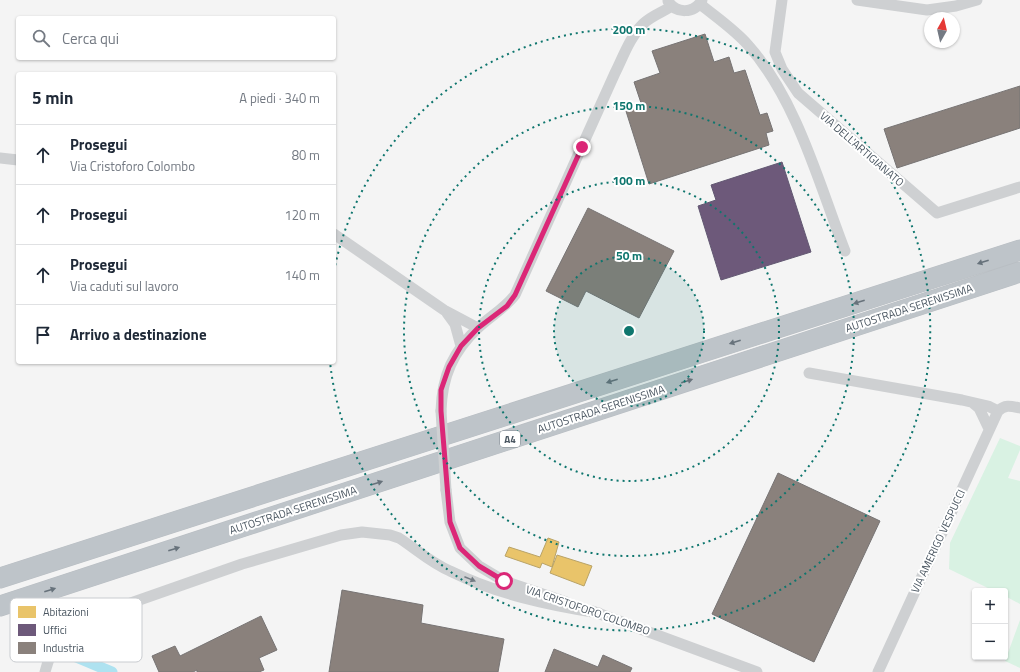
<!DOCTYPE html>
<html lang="it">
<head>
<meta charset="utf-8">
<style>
	body { margin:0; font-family:"Titillium Web",sans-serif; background:#f6f6f7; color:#1f2937 }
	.controls { position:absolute; right:12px; bottom:12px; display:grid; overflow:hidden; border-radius:4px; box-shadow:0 1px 3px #0004 }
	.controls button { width:36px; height:36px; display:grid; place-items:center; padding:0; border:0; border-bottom:1px solid #e0e1e3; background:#fff; color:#1f2937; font:20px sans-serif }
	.compass { position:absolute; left:924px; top:12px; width:36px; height:36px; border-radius:50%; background:#fff; box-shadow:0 1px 3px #0004; rotate:8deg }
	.stop { position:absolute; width:12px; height:12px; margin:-9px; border:3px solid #db2777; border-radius:50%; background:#fff }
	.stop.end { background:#db2777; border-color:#fff; box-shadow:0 1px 4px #0008 }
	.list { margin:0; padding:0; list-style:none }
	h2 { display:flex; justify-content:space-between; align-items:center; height:52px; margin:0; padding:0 16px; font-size:17px }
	h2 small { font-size:13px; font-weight:400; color:#747a83 }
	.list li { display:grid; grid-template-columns:26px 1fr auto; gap:12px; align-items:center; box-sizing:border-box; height:60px; padding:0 16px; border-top:1px solid #e0e1e3 }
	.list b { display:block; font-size:15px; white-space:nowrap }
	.list p { margin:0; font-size:13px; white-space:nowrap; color:#747a83 }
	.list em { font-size:13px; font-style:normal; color:#747a83 }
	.icon { flex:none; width:22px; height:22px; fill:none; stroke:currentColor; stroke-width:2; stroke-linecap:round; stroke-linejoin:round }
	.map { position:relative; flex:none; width:1020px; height:672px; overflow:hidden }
	.search { position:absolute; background:#fff; box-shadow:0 1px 3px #0004; left:16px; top:16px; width:320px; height:44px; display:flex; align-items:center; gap:10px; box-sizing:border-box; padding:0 14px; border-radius:4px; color:#747a83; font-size:15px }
	.panel { position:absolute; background:#fff; box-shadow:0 1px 3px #0004; left:16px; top:72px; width:320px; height:292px; border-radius:4px }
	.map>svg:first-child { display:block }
	.green { fill:#d9f2e3 }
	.homes { fill:#e9c46a; stroke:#b9a367 }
	.offices { fill:#6d597a; stroke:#625872 }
	.industry { fill:#8a817c; stroke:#777474 }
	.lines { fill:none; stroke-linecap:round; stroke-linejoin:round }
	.canal { stroke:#aee2f0; stroke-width:11 }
	.motorway-casing { stroke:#b9bec3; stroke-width:21 }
	.minor { stroke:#ced0d2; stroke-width:11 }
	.motorway { stroke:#bec4c9; stroke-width:20 }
	.minor-bridge { stroke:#ced0d2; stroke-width:11 }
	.oneway { fill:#67727b }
	.oneway2 { fill:#727b83 }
	.route { stroke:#db2777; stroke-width:5 }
	.ring { fill:none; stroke:#0f766e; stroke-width:2; stroke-dasharray:2 4 }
	.labels { text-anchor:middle; stroke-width:4; stroke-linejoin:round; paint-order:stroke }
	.shield { fill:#fff; stroke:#808990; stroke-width:1 }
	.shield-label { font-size:10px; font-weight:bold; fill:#4a5661 }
	.street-label { font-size:11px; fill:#4a5661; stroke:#fff }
	.key { fill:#fff; stroke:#c9ccd0; stroke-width:1 }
	.key-label { font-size:11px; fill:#4a5661 }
	.centre { fill:#0f766e; stroke:#fff; stroke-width:2 }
	.ring-label { font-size:12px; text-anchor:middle; font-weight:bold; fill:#0f766e; stroke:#fff; stroke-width:4; stroke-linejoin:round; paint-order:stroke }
</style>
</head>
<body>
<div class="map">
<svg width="1020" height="672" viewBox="0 0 1020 672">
	<rect width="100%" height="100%" fill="#f4f4f4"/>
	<path class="green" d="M1000,438l20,8v4l-12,28 12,3v123l-15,-8v-5h-11l-45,-22 1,-26z
		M1020,620v48l-15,-7z"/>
	<path class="homes" d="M548,538l11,4 -7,25 -10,-4 -2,5 -35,-12 4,-9 31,10z
		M557,555l35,11 -8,20 -34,-13z"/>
	<path class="offices" d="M782,162l29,90 -90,28 -23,-74 18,-6 -5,-15z"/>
	<path class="industry" d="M705,34l9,28 15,-5 5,16 11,-3 15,45 7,-2 6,18 -7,2 3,12 -120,39 -24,-76 16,-5 -7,-21 26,-9 -8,-22z
		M1020,86v42l-123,40 -13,-39z
		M588,208l86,43 -35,67 -53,-27 -8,16 -32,-16z
		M778,473l102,48 -66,141 -102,-48z
		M342,590l81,15 -2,18 83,16 -6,33h-169z
		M261,616l16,34 -18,8 5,12 -5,2h-62v-2l-4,2h-34l-7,-16 23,-10 5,10z
		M554,649l44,18 5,-12 29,13 -2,4h-85z"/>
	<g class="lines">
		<path class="canal" d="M21,622l23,15
			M69,654l43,18"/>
		<g class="motorway-casing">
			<path id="motorway" d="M0,578l1020,-328
				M0,606l1020,-334"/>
		</g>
		<path class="minor" d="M782,0l-7,52 7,17 16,24 139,120 83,-26
			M857,0l70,10 29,-4 21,-6
			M668,1c8,13 26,13 34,-1
			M700,4c16,13 35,26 48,41 49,55 71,139 97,206
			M0,158l18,2
			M334,234l110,76 34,18
			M447,313l8,11 6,22
			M809,373l153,27 26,6 10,5
			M973,403l6,5 10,21
			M441,411c1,-35 12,-60 38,-84 12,-11 26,-19 36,-32l100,-222c8,-16 15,-36 28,-49 8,-8 20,-12 29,-18
			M446,490l4,32 10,26 19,18 25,15 62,21
			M592,611l165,61
			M45,672c7,-28 19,-40 43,-54l154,-54 99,-29 21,-3 28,3 9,3c17,11 32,25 51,33 47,23 97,34 149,42
			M878,672l120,-261c7,-7 13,-5 22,-3"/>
		<use href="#motorway" class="motorway"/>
		<path class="minor-bridge" d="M441,411l5,79"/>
	</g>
	<defs><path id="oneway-solid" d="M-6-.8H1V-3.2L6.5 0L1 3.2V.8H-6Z"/></defs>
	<g class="oneway">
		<use href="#oneway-solid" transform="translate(983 262) rotate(162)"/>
		<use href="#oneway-solid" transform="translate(859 302) rotate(162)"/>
		<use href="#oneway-solid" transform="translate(735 342) rotate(162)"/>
		<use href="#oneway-solid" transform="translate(612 381) rotate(162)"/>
		<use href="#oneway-solid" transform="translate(687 381) rotate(-18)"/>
		<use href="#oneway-solid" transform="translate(377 483) rotate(-18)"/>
		<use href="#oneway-solid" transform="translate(174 549) rotate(-18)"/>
		<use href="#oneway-solid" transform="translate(50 590) rotate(-18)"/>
	</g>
	<use class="oneway2" href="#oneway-solid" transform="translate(470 579) rotate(22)"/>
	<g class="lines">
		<path class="route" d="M504,581l-25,-15 -19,-18 -10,-26 -9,-111v-21l8,-23 12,-21 17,-18 29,-22 8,-11 67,-148"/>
	</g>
	<circle cx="629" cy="331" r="75" fill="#0f766e" fill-opacity=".12"/>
	<g class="ring">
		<circle cx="629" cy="331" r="75"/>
		<circle cx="629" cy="331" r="150"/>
		<circle cx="629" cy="331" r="225"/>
		<path d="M334 271A301 301 0 1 1 330 362"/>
	</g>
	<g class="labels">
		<rect class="shield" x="500" y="431" width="20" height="16" rx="3"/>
		<g class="shield-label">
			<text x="510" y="443">A4</text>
		</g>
		<g class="street-label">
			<text transform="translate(862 149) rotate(41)" y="4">VIA DELL'ARTIGIANATO</text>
			<text transform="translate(909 308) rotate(-18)" y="4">AUTOSTRADA SERENISSIMA</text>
			<text transform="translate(601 409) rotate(-18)" y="4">AUTOSTRADA SERENISSIMA</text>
			<text transform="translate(293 510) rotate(-18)" y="4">AUTOSTRADA SERENISSIMA</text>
			<text transform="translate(938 541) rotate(-65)" y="4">VIA AMERIGO VESPUCCI</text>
			<text transform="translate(588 610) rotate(19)" y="4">VIA CRISTOFORO COLOMBO</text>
		</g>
	</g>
	<rect x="10" y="598" width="132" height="64" rx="6" class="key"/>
	<rect x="18" y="606" width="18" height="12" fill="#e9c46a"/>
	<rect x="18" y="624" width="18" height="12" fill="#6d597a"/>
	<rect x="18" y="642" width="18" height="12" fill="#8a817c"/>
	<g class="key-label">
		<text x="43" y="616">Abitazioni</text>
		<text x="43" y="634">Uffici</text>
		<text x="43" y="652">Industria</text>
	</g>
	<circle cx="629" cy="331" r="6" class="centre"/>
	<g class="ring-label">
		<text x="629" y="34">200 m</text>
		<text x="629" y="110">150 m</text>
		<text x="629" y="185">100 m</text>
		<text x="629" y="260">50 m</text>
	</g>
</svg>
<div class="controls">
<button>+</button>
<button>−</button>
</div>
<svg class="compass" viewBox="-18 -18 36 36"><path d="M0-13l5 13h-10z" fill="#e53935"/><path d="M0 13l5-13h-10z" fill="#747a83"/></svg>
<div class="stop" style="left:504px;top:581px"></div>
<div class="stop end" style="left:582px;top:147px"></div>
<div class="search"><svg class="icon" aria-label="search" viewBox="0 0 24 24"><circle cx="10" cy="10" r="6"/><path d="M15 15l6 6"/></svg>Cerca qui</div>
<section class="panel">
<h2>5 min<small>A piedi · 340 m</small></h2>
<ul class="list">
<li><svg class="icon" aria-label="ahead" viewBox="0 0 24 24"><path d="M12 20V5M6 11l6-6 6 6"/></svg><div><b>Prosegui</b><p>Via Cristoforo Colombo</p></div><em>80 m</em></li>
<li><svg class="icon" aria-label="ahead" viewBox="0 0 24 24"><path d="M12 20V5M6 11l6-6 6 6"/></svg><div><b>Prosegui</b></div><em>120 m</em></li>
<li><svg class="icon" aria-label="ahead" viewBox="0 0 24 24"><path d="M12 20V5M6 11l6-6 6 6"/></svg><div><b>Prosegui</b><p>Via caduti sul lavoro</p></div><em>140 m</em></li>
<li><svg class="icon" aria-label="arrive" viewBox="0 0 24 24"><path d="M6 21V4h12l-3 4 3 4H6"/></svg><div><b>Arrivo a destinazione</b></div></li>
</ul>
</section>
</div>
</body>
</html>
